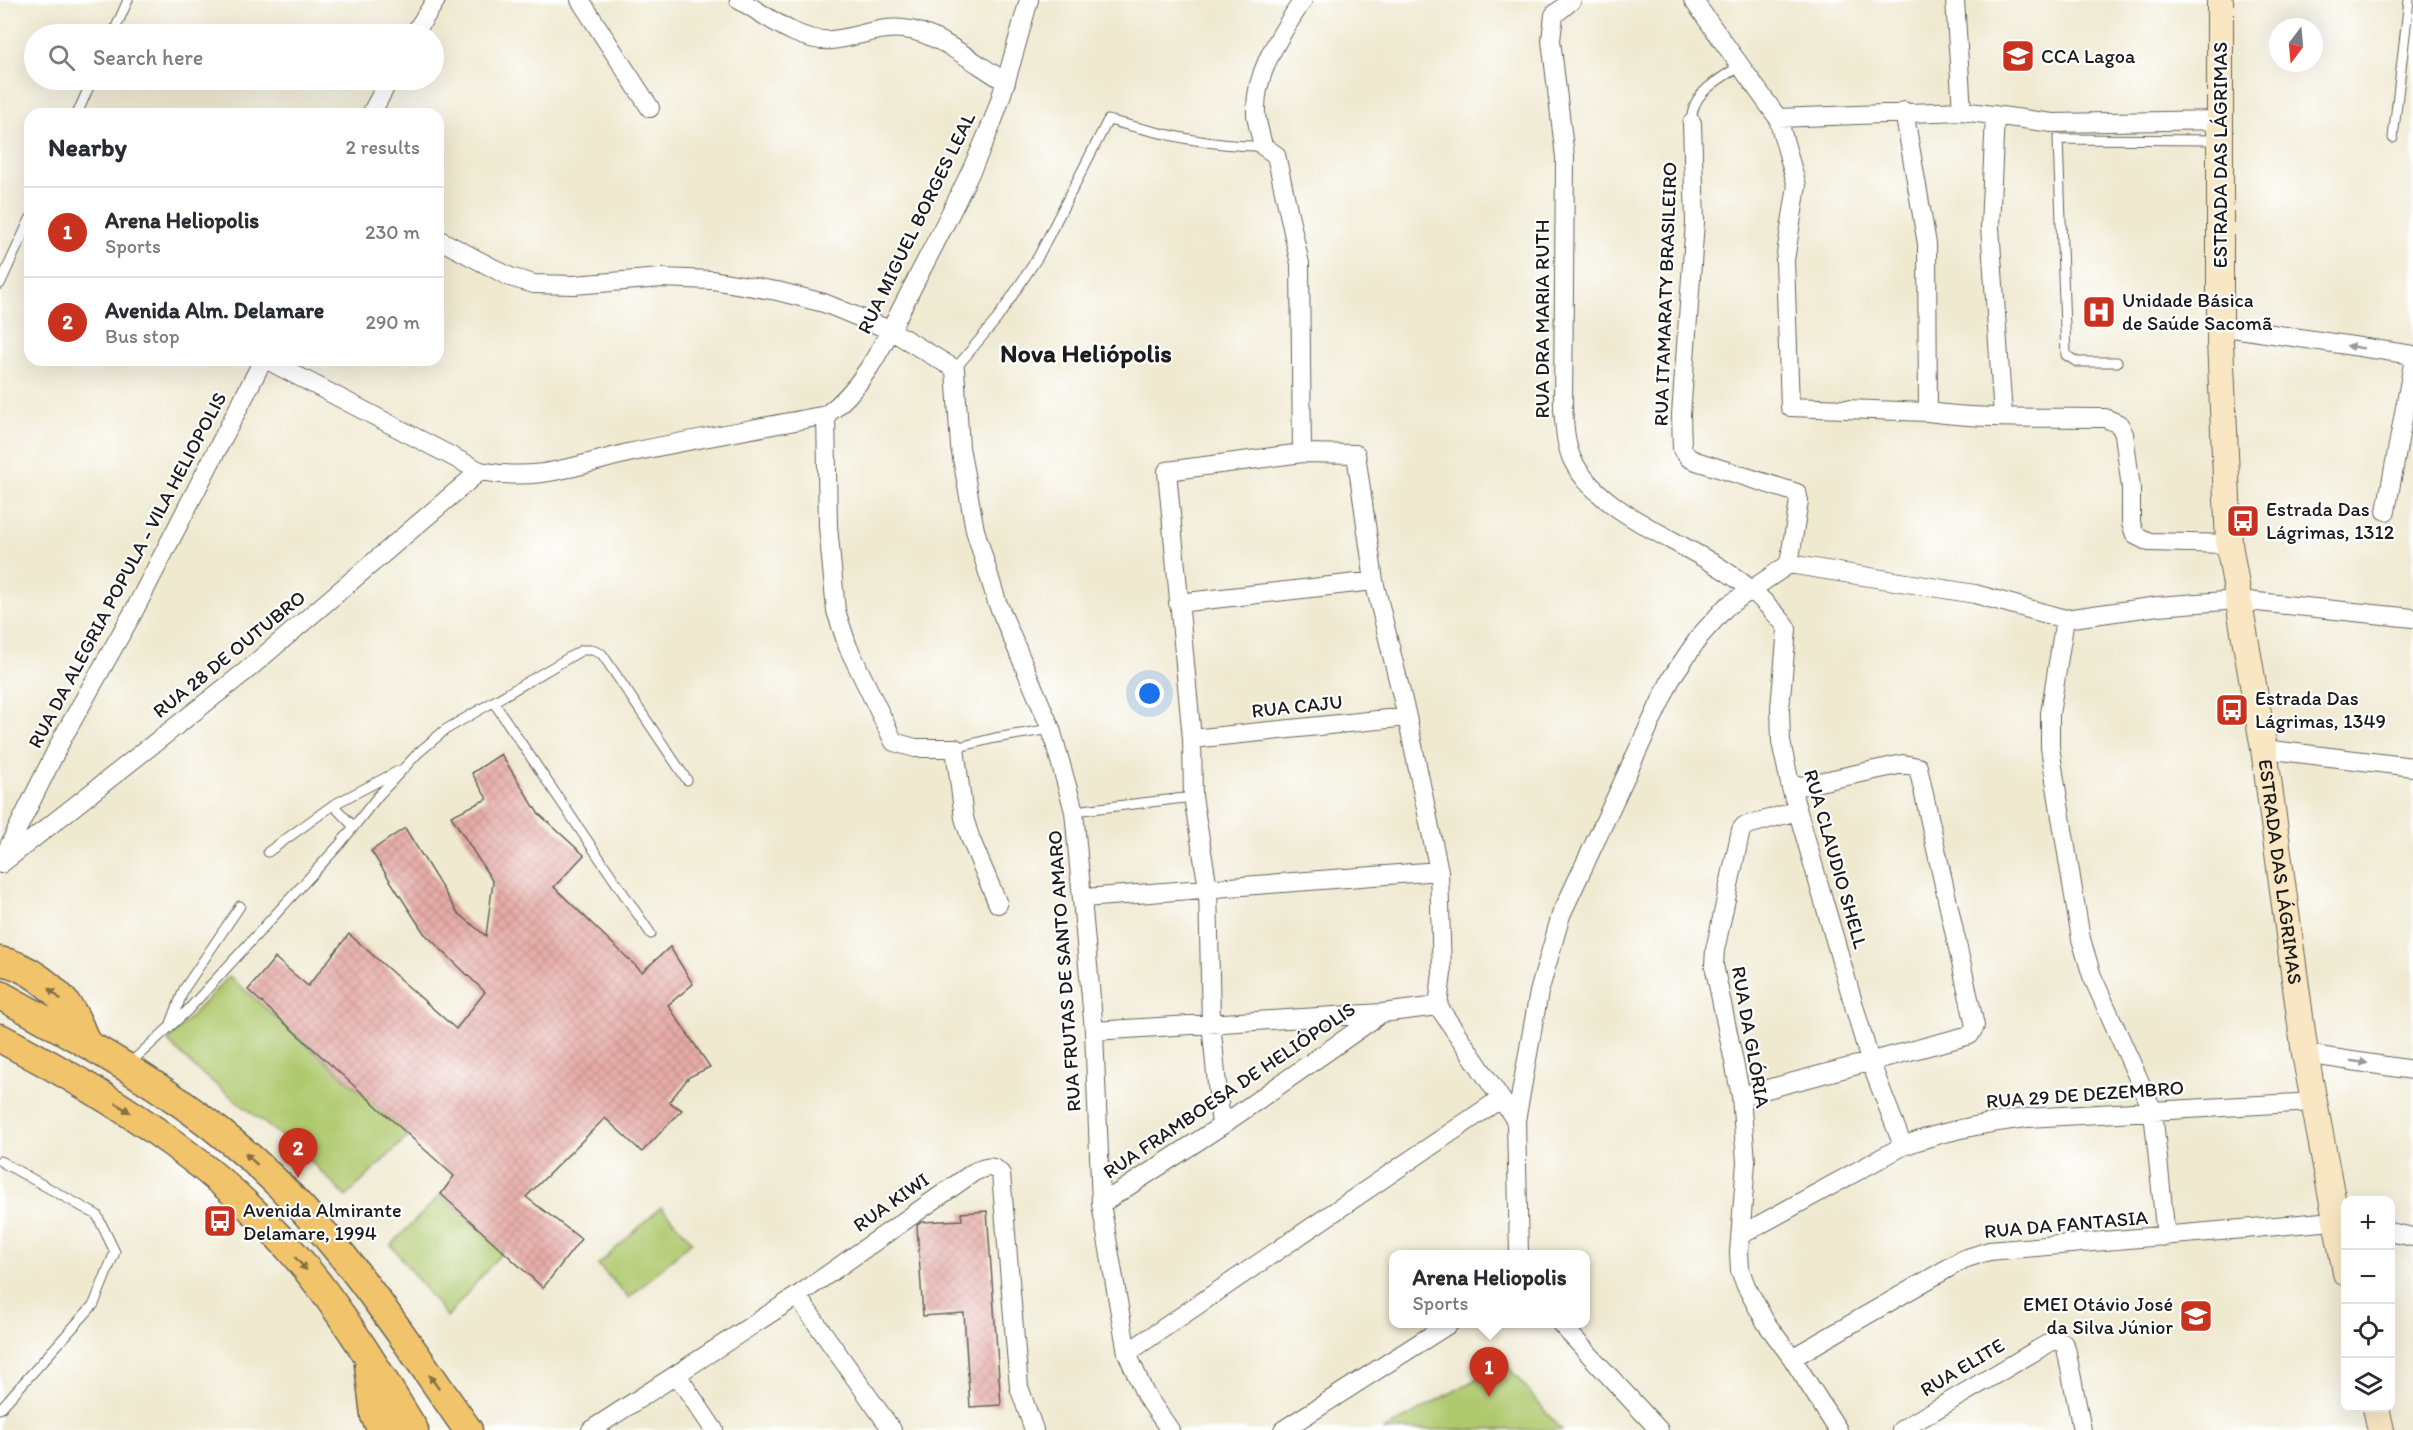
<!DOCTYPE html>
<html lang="en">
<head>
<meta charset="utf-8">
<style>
	body { margin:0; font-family:Itim,sans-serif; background:#f2f2f3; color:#2b2b33 }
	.controls { position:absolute; right:18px; bottom:18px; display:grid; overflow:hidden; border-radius:12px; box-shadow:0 6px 24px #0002 }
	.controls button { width:54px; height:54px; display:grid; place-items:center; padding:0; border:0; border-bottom:2px solid #e1e1e2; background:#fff; color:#2b2b33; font:30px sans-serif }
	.compass { position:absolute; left:2269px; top:18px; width:54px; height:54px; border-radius:50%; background:#fff; box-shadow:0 6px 24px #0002; rotate:196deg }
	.you { position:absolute; left:1150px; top:694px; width:21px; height:21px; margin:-15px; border:4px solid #fff; border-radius:50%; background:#1a73e8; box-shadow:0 0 0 9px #1a73e833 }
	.badge { display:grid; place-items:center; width:39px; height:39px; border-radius:50%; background:#c8321e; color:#fff; font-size:20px; font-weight:700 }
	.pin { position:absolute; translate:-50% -50px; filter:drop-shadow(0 2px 3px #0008) }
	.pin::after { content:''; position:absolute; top:32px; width:21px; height:18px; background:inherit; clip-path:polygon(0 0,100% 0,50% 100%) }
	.popup { position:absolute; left:1389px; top:1250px; width:201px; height:78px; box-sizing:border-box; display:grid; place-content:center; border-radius:12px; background:#fff; filter:drop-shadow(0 2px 4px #0005); font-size:20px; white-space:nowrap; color:#7c7c81 }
	.popup b { font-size:22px; color:#2b2b33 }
	.popup::after { content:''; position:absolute; left:50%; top:100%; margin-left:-12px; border:12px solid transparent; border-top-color:#fff }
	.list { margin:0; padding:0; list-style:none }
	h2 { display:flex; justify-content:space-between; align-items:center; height:78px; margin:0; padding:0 24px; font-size:26px }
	h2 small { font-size:20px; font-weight:400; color:#7c7c81 }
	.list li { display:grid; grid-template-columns:39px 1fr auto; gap:18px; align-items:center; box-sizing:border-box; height:90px; padding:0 24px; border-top:2px solid #e1e1e2 }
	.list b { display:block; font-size:22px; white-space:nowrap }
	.list p { margin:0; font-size:20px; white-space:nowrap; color:#7c7c81 }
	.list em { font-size:20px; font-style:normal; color:#7c7c81 }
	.icon { flex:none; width:33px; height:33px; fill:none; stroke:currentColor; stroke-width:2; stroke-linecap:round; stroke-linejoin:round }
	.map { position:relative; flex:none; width:2413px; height:1430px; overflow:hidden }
	.search { position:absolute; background:#fff; box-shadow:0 6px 24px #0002; left:24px; top:24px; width:420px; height:66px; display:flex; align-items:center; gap:15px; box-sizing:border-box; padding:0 21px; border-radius:33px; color:#7c7c81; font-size:22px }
	.panel { position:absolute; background:#fff; box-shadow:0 6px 24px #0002; left:24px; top:108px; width:420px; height:258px; border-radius:18px }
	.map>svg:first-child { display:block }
	.green { fill:#b0c96e; stroke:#667245; stroke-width:1.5 }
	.building { fill:url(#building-cross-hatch) }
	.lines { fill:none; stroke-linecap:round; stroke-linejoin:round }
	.service-casing { stroke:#66645b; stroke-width:11 }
	.minor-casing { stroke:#66645b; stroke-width:20 }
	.secondary-casing { stroke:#66645b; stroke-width:28 }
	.primary-casing { stroke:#66645b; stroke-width:31 }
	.service { stroke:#fff; stroke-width:9 }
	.minor { stroke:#fff; stroke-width:18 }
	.secondary { stroke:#f9e7c3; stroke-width:26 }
	.primary { stroke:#f1c36a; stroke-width:28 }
	.oneway { fill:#999 }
	.oneway2 { fill:#867043 }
	.labels { text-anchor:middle; stroke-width:4.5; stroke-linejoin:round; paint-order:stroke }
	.poi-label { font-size:20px; fill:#1c1c1c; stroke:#fff; text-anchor:start }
	.street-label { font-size:20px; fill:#1c1c1c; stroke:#fff }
	.district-label { font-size:26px; font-weight:bold; fill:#1c1c1c; stroke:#fff }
</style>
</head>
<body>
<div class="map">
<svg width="2413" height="1430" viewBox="0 0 2413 1430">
	<defs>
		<pattern id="building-cross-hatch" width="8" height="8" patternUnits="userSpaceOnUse" patternTransform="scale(1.5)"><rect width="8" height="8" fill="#e6aba7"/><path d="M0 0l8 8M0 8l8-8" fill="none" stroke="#c5938f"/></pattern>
	</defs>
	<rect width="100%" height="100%" fill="#fff"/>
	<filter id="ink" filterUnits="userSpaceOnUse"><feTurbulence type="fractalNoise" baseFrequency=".0167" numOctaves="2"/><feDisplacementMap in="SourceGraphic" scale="12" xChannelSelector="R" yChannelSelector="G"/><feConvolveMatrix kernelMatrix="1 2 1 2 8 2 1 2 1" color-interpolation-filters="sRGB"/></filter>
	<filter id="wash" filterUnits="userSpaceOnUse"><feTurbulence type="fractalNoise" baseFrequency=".008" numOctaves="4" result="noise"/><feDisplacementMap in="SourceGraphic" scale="24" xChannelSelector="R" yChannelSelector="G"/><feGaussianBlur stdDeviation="1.35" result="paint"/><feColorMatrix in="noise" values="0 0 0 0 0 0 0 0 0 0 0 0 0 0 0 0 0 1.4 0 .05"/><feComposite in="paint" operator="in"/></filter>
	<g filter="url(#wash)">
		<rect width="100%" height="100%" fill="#efe9d0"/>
		<path class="green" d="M229,976l180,159 -63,62 -39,-40 -112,-89 -27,-27z
			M441,1194l62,57 -56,66 -56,-72z
			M661,1207l31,34 -63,57 -31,-33z
			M1505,1363l56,67h-177z"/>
		<g id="blocks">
			<path class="building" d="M501,754l37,59 46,42 -30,32 88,85 28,-25 23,37 -25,21 42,62 -21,10 -20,25 13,8 -40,42 -37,-34 -79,79 55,42 -38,49 -102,-94 13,-18 -206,-186 27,-32 33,28 41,-52 107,95 29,-37 -61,-59 -53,-82 34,-23 52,84 29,24 7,-54 -42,-66 36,-17 -15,-26z
				M987,1211l14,194 -31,2 -6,-94 -41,3 -6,-91 5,-3 40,-2 -1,-7z"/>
		</g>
	</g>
	<g filter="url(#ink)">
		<use href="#blocks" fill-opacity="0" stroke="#66645b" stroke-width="1.5"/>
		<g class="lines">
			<g class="service-casing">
				<path id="service" d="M113,34l15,-34
					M77,114l15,-34
					M1692,123c-3,-30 27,-43 49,-58
					M2393,138l16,-138
					M0,284l30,-65
					M2117,362h-40l-11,-7 -8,-216 160,1
					M955,369l42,-50 41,-62 70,-137c52,13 101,27 155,26
					M494,703l157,231
					M955,748l40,-10 56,-9
					M333,805l21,22
					M1074,811l119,-14
					M268,852l65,-47 65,-34
					M170,1026l14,-37 56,-83
					M129,1064l57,-52 154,-168 38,-48 40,-43 27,-23 137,-80h10l10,4 85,126
					M0,1161l97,54 18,37 -21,52 -94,105"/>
			</g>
			<g class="minor-casing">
				<path id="minor" d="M580,0l70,108
					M739,0c27,15 60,43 92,40 25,-2 47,-14 73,-11 33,3 73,36 102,53
					M1303,0c-22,34 -49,72 -47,114 1,11 5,22 7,32l13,9 24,109 2,189 54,1 18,127 33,136 32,154 3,102 -4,33 78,115
					M1572,0l-18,15 -3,25 14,117 -2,252c2,17 2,38 11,54 36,64 142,85 193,142 7,8 15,14 20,24l-7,79 1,34 10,46 79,273 33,85
					M1693,0l85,118 19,68 -12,74 5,147 138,5
					M1955,0l7,111
					M414,34l22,-34
					M1904,111l23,133 1,168c59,8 118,5 177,6l14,6 5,10 7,54v35l4,12 14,7 80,2
					M371,114l18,-34
					M1995,115l-5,112 13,189
					M1778,118l184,-7 91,12 167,-3
					M1692,123l3,99 -14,193 1,34 7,9 7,3 101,32 2,8 -10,63
					M438,239l72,38 24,7 40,1 87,-7 51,2 65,11 47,12 66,27 65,39 5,78 15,83 22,72 54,127 23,82 20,220 7,173 26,149 18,41 25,36
					M2219,326l194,29
					M267,360l213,111c57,11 94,-5 148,-18 66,-14 132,-25 198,-38 40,-29 60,-77 82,-119 29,-57 60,-114 84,-173 15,-40 25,-82 37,-123
					M826,415l2,111 8,85 12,36 46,95 21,6h40l9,70 7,22 27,64
					M2386,511l27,-147
					M1178,603l196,-22
					M2065,619l-15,95v33l5,33 26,159 11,37 61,135 13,126
					M1192,739l215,-22
					M2264,749l149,18
					M1797,811l-53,15 -3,4 -26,120 -1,15 27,131 5,66 -7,90 1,18 6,16 20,37 26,35 46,72
					M3,858l60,-121 71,-126 129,-251
					M1,864l245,-193 234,-200
					M1084,898l355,-27
					M1094,1031l288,-18 56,-7
					M2305,1054l108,16
					M1741,1096l229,-61 5,-9 -57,-259 -15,-3 -112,24
					M1221,1126l-10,-104 -3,-134 -15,-91 -1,-58 -25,-268 135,-18
					M1101,1204l120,-78 161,-113
					M2390,1232l23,5
					M1741,1235l162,-89c40,-15 81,-23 124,-28l287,-16
					M1519,1254l-3,-133 23,-129 22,-77 111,-238 28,-41 26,-29 63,-43 186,30 90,25 93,-13 80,-6 175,18
					M797,1296l95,134
					M1561,1324l98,106
					M1127,1353l373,-254
					M1792,1358l172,-99 25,-8 345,-30 12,3
					M677,1375l37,55
					M591,1430l206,-134 177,-124c11,-5 19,-8 27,2l18,213 15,43
					M1283,1430l166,-106
					M1901,1430l153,-90 9,3 3,5 16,82"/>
			</g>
			<g class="secondary-casing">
				<g id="secondary">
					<path id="s1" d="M2220,0v341l9,203 35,205 41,305 41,219"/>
					<path d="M2376,1408l5,22"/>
				</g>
			</g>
			<g class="primary-casing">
				<path id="primary" d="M0,961c27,4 58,29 72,51 6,10 10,21 14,31
					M0,995c81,45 161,88 233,148 97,79 164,186 235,287
					M0,1038c119,62 237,138 319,247 35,46 65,96 95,145
					M369,1365l6,51 7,14"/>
			</g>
			<use href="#service" class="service"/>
			<use href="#minor" class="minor"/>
			<use href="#secondary" class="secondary"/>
			<use href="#primary" class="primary"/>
		</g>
		<defs><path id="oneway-solid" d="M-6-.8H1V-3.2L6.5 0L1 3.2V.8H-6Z" transform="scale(1.5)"/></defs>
		<g class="oneway">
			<use href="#oneway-solid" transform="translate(2355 347) rotate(-171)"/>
			<use href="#oneway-solid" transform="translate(2359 1062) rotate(8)"/>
		</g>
		<g class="oneway2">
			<use href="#oneway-solid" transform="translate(55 994) rotate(-136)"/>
			<use href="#oneway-solid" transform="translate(123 1108) rotate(33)"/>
			<use href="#oneway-solid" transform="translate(251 1159) rotate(-137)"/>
			<use href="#oneway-solid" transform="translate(301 1264) rotate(49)"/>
			<use href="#oneway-solid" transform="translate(434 1382) rotate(-125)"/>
		</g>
	</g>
	<defs>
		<g id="school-square" transform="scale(1.725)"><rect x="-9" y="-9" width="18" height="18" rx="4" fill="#c8321e" stroke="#fff"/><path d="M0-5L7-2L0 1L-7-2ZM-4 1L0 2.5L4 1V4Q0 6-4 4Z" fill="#fff"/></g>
		<g id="hospital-square" transform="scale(1.725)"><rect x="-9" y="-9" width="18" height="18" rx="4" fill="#c8321e" stroke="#fff"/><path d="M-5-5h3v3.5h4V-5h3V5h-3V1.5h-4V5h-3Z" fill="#fff"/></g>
		<g id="bus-square" transform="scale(1.725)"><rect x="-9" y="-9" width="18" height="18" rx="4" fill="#c8321e" stroke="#fff"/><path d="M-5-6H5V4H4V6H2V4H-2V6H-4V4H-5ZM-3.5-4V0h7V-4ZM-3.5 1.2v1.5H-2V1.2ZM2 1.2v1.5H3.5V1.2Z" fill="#fff"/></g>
	</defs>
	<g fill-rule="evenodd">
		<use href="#school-square" x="2018" y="56"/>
		<use href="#hospital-square" x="2099" y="312"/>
		<use href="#bus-square" x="2243" y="521"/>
		<use href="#bus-square" x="2232" y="710"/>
		<use href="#bus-square" x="220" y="1221"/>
		<use href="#school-square" x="2196" y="1316"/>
	</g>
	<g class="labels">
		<g class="poi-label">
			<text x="2041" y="63">CCA Lagoa</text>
			<text x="2122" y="307">Unidade Básica<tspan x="2122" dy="23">de Saúde Sacomã</tspan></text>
			<text x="2266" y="516">Estrada Das<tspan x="2266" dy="23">Lágrimas, 1312</tspan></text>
			<text x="2255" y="705">Estrada Das<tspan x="2255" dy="23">Lágrimas, 1349</tspan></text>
			<text x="243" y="1217">Avenida Almirante<tspan x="243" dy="23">Delamare, 1994</tspan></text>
			<text x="2173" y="1311" text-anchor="end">EMEI Otávio José<tspan x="2173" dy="23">da Silva Júnior</tspan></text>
		</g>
		<g class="street-label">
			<text transform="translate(2220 155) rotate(-90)" y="7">ESTRADA DAS LÁGRIMAS</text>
			<text transform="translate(916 223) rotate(-64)" y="7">RUA MIGUEL BORGES LEAL</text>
			<text transform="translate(1665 294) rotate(-88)" y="7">RUA ITAMARATY BRASILEIRO</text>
			<text transform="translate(1542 319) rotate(-90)" y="7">RUA DRA MARIA RUTH</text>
			<text transform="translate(127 570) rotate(-62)" y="7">RUA DA ALEGRIA POPULA - VILA HELIOPOLIS</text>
			<text transform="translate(229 654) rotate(-39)" y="7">RUA 28 DE OUTUBRO</text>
			<text transform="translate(1297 706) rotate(-6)" y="7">RUA CAJU</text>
			<text transform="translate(1836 859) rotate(74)" y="7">RUA CLAUDIO SHELL</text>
			<text dy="7" stroke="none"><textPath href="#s1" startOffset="876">ESTRADA DAS LÁGRIMAS</textPath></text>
			<text transform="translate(1064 971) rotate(-94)" y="7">RUA FRUTAS DE SANTO AMARO</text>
			<text transform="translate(1751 1037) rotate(80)" y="7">RUA DA GLÓRIA</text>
			<text transform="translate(1229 1090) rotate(-34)" y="7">RUA FRAMBOESA DE HELIÓPOLIS</text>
			<text transform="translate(2085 1094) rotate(-4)" y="7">RUA 29 DE DEZEMBRO</text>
			<text transform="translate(891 1202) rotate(-35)" y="7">RUA KIWI</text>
			<text transform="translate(2066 1224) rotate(-5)" y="7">RUA DA FANTASIA</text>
			<text transform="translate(1962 1367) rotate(-31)" y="7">RUA ELITE</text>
		</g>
		<g class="district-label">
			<text x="1086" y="362">Nova Heliópolis</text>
		</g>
	</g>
</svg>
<div class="controls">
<button>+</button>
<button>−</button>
<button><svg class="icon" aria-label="locate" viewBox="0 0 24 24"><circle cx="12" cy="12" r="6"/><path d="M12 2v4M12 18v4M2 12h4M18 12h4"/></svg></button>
<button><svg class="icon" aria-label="layers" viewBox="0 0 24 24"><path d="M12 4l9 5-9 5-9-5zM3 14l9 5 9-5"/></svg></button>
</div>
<svg class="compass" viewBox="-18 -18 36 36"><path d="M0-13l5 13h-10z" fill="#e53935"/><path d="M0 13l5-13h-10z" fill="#7c7c81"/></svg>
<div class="you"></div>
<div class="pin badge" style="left:1489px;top:1397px">1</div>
<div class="popup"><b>Arena Heliopolis</b>Sports</div>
<div class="pin badge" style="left:298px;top:1178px">2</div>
<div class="search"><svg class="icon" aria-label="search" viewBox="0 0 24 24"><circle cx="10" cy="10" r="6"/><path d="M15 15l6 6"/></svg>Search here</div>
<section class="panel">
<h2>Nearby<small>2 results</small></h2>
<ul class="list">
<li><span class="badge">1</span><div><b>Arena Heliopolis</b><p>Sports</p></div><em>230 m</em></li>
<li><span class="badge">2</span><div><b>Avenida Alm. Delamare</b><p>Bus stop</p></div><em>290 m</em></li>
</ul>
</section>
</div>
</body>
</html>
